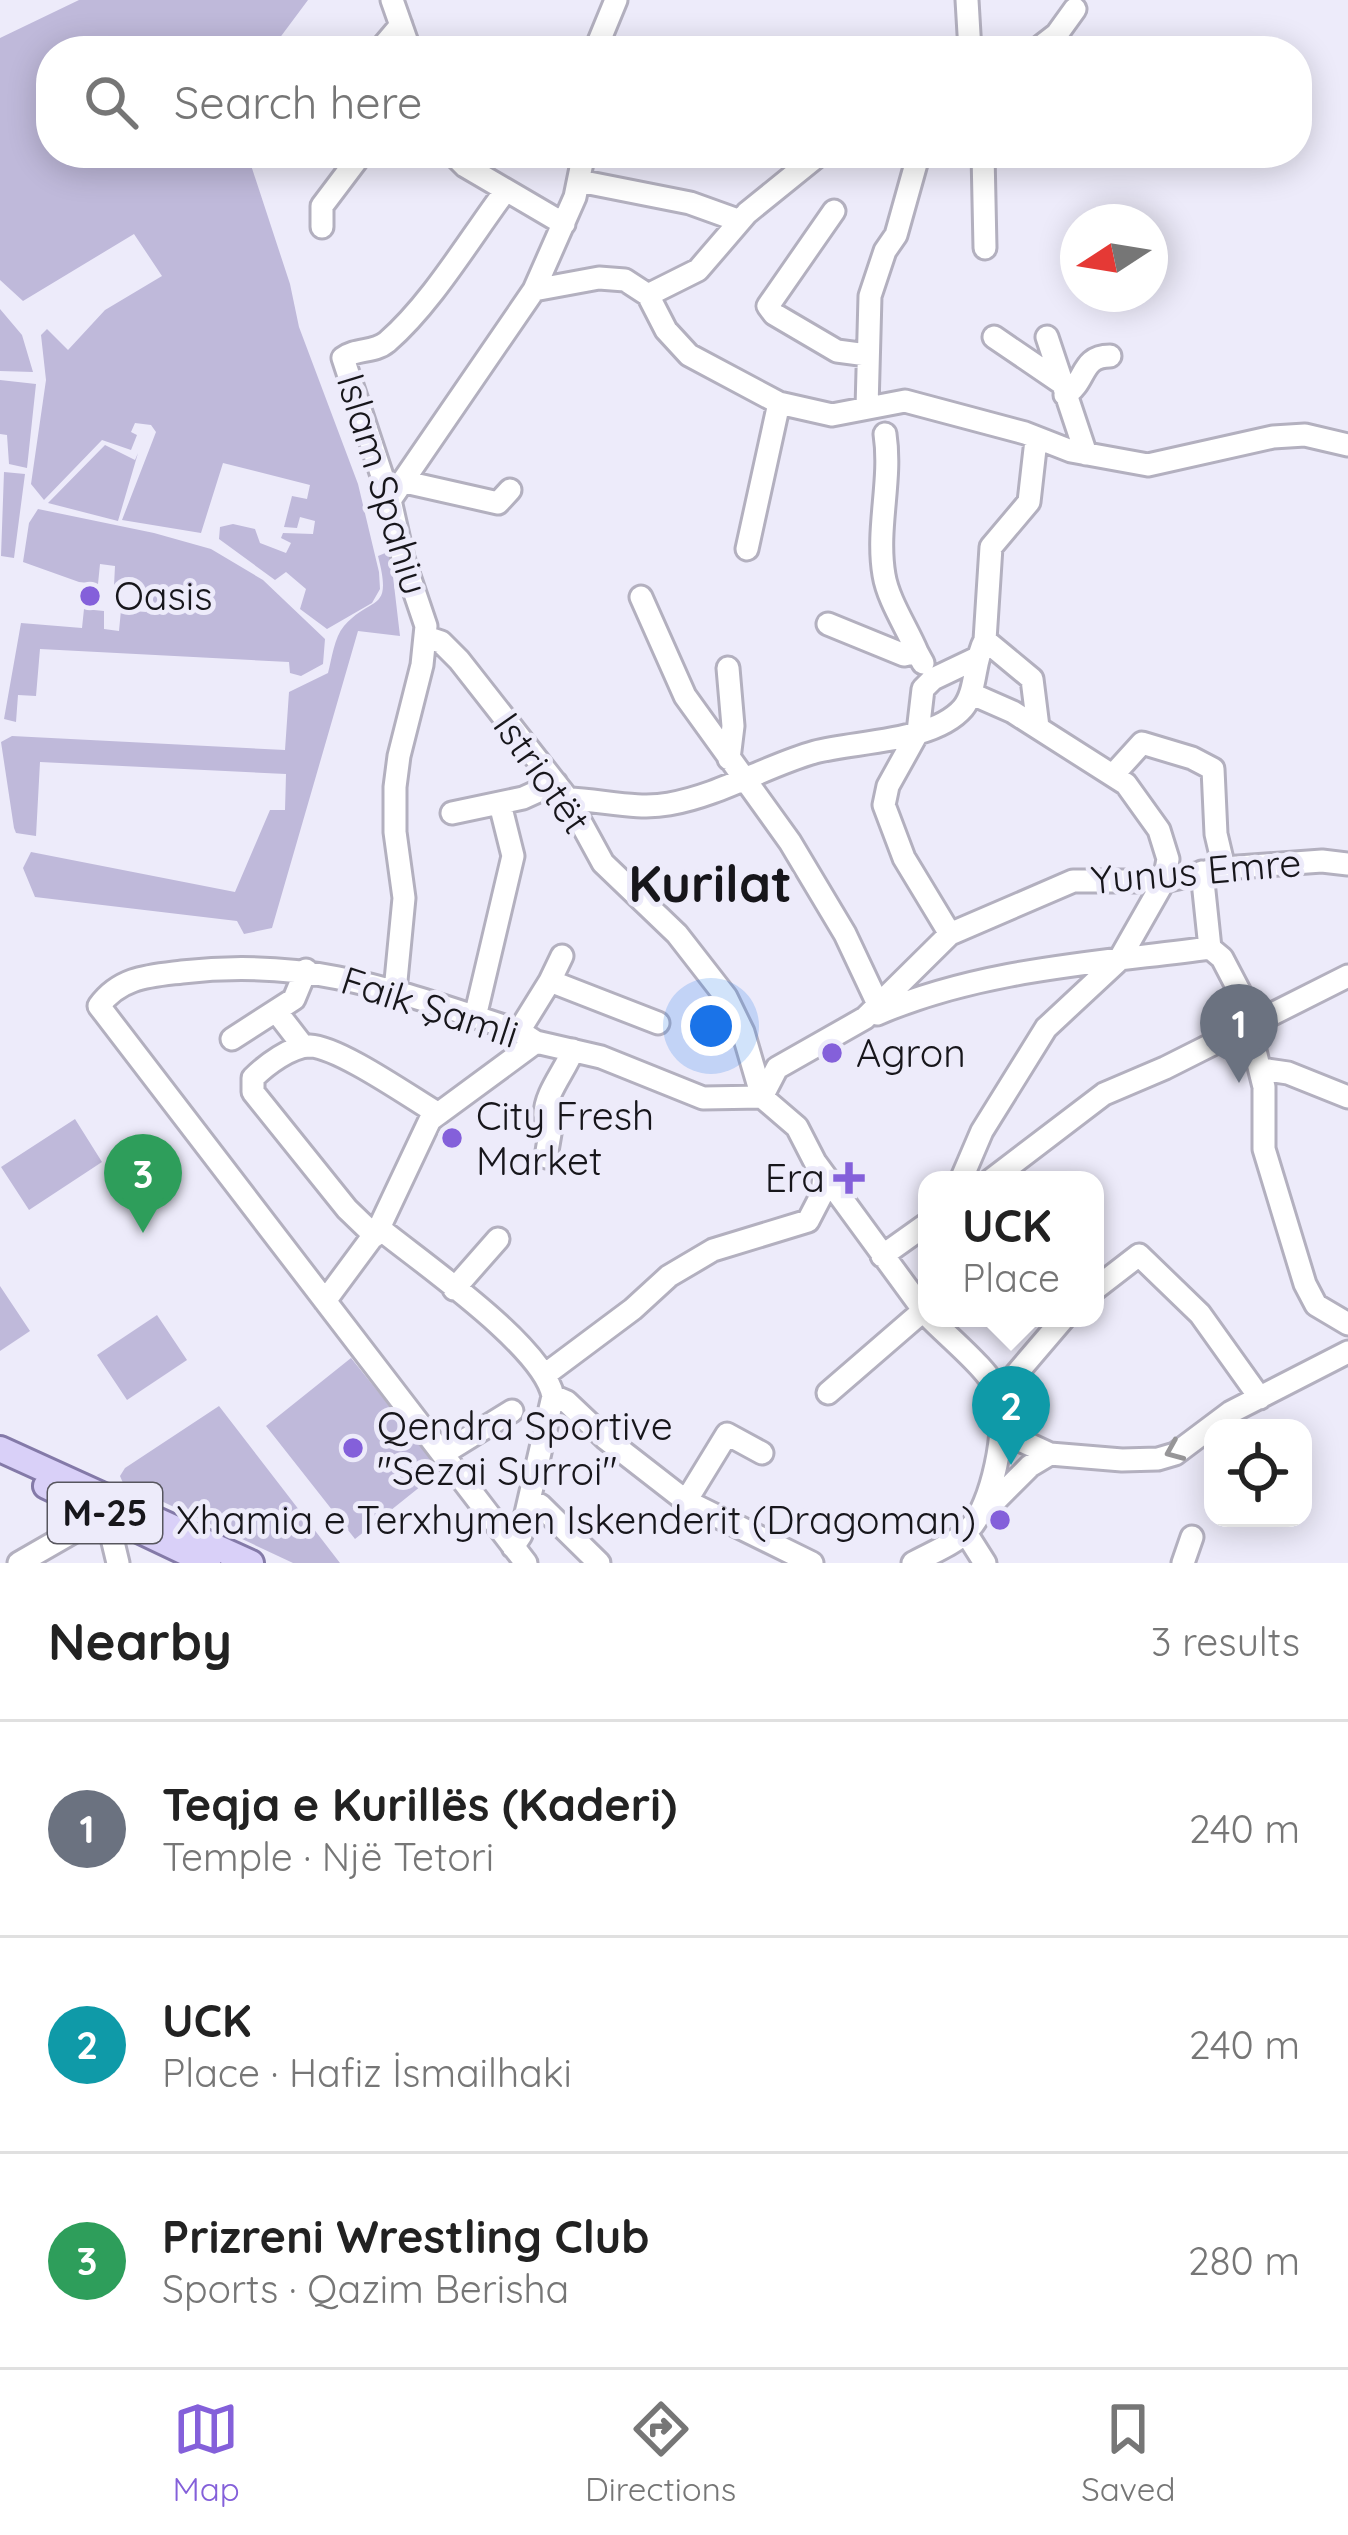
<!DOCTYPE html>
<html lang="en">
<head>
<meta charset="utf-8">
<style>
	body { margin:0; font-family:Quicksand,sans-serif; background:#f2f2f2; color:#222 }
	.controls { position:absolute; right:36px; bottom:36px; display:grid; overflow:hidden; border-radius:24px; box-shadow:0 6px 30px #0003 }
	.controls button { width:108px; height:108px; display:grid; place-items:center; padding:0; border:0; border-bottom:3px solid #e0e0e0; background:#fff; color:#222; font:60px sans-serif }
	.compass { position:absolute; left:1060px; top:204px; width:108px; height:108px; border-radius:50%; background:#fff; box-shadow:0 6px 30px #0003; rotate:258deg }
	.you { position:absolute; left:711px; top:1026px; width:42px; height:42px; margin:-30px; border:9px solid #fff; border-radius:50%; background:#1a73e8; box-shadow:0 0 0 18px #1a73e833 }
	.badge { display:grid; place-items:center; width:78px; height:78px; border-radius:50%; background:#8460da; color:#fff; font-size:39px; font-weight:700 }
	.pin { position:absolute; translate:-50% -99px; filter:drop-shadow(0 3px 6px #0008) }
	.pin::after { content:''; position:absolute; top:63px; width:42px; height:36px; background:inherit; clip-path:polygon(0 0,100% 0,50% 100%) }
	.popup { position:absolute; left:918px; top:1171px; width:186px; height:156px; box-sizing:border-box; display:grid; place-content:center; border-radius:24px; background:#fff; filter:drop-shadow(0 3px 9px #0005); font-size:39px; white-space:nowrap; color:#767676 }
	.popup b { font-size:45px; color:#222 }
	.popup::after { content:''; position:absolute; left:50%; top:100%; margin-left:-24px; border:24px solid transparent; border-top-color:#fff }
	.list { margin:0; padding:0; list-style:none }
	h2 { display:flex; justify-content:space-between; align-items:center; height:156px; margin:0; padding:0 48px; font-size:51px }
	h2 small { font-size:39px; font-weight:400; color:#767676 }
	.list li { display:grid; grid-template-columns:78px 1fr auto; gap:36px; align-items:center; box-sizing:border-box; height:216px; padding:0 48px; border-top:3px solid #e0e0e0 }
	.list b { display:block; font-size:45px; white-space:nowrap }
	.list p { margin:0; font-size:39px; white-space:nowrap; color:#767676 }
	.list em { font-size:39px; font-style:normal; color:#767676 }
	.icon { flex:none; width:66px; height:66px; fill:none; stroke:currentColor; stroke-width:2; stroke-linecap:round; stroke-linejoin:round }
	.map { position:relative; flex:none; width:1348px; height:1563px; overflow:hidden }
	.search { position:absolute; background:#fff; box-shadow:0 6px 30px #0003; left:36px; right:36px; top:36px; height:132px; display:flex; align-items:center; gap:30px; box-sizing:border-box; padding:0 42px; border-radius:48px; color:#767676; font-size:45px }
	.sheet { height:804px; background:#fff }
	nav { display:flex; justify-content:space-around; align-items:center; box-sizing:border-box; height:168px; border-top:3px solid #e0e0e0; background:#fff; font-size:33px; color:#767676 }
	nav a { display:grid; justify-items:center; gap:6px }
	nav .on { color:#8460da }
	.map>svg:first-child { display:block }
	.green { fill:#bfb9da }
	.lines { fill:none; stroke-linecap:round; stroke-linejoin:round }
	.minor-casing { stroke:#b3b0bf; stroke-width:27 }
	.major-casing { stroke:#847aa8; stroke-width:30 }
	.minor { stroke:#fff; stroke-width:21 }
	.major { stroke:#d9d0f8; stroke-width:24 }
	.oneway { stroke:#979698 }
	.poi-dot { fill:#8460da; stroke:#edebfa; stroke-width:4.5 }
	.labels { text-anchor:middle; stroke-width:10; stroke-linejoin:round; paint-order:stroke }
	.shield { fill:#edebfa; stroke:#57565e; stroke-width:3 }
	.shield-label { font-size:36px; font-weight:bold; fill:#17161b }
	.street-label { font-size:39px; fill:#17161b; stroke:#edebfa }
	.poi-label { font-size:39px; fill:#17161b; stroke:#edebfa; text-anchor:start }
	.district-label { font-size:51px; font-weight:bold; fill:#17161b; stroke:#edebfa }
</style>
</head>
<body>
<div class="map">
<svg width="1348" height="1563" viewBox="0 0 1348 1563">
	<rect width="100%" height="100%" fill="#edebfa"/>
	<path class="green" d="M79,0h229l-38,51h-219v102h196l43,131 9,43 59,157 21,88 1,17 -8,14 -45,26 -27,-20 6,-20 -20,-17 -11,8 -56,-41 1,-12 13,-3 22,5 5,14 26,10 5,-10 -10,-5 2,-5 30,1 2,-13 -15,-4 -3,11 -13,-1 8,-31 15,3 3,-14 -87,-22 -22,70 -79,-13 34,-88 -5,-7 -16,-2 -4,9 6,3 -6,15 -29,-10 -58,60 -13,-16 15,-104 -5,-45 6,-6 21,21 37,-40 57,-34 -28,-42 -111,67 -23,-21v-242z
		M0,309l22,26 11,37 -33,-1z
		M0,380l36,4 -9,84 -18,-4 -2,-29 -7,-1z
		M105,445l30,15 3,-7 -20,68 -70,-18z
		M4,472l21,2 -11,84 -13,-2z
		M38,509l116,24 57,16 52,31 62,59 -2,25 -22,12 -11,-3 -1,-11 -249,-13 -4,47 -18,-1 -2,27 -12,-3 17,-96 61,5 2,-19 20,2v18l15,2 2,-21 25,2v-22l-32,-4 1,-20 -15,-2 -2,20 -19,-2 -56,-20 6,-39z
		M390,551l10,85 -42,-5 -86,297 -28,6 -7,-13 -202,-24 -12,-29 8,-16 204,40 35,-82h15l1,-36 -246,-12 -4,74 -20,-3 -2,-5 -13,-86 11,-6 273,14 4,-58 39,-19c4,-15 6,-35 16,-47 28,-32 49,-12 34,-70z
		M75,1119l27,43 -73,48 -28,-43z
		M0,1286l30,45 -30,20z
		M157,1315l30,45 -60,40 -30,-45z
		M351,1358l90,112 -86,69 -89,-113z
		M219,1406l121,157h-47l-170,-80 -3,-7 5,-8z"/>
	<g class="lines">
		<g class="minor-casing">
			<path id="minor" d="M392,0l18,51
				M967,0l3,51
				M379,51l22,-26
				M595,51l21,-51
				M1035,51l22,-17 18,-25
				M452,153l13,13 99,58
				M983,153l2,95
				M579,181l111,22 50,18
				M834,211l-66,95 6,8 63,37 30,4
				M322,227v-21l40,-53
				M534,290l65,-12 26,2 23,15 18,35 23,25 90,48 53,12 73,-14 120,32 46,18 77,14 125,-28 32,-2 43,10
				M648,295l50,-25 49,-57 74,-60
				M994,337l69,47
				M1047,337l39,117
				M1065,395c22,-13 15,-39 45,-39
				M867,408l3,-112 15,-45 11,-16 23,-82
				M885,434c7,47 -9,94 -1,141 4,25 23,53 33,77
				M1036,440l-7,62 -38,45 -6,93 47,39 6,48
				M405,482l93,21 12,-13
				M390,500l144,-210 41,-93 9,-44
				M747,549l32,-146
				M641,597l44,99 105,146 55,92 33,70
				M828,624l76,31 13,-3 6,11
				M426,637l15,5 18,18 109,139 35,64 74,71 49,63 17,35 19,65
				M728,668l5,58 -4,33
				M1113,775l29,-32 50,15 21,11 3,65 8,34
				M568,799c33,1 69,11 101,5 52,-9 96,-38 146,-52 42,-11 119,-10 148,-44 14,-17 10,-46 22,-68
				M452,813l71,-15 33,-15
				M1202,872l8,76 12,10 34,65
				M950,934l-46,-76 -20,-53 4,-19 30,-54 5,-43 10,-10 42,-20
				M562,956l-12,25 108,42
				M395,991l9,-93 -9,-66v-45l4,-31 23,-91 4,-39 -23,-68 -13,-58 -47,-142c13,-10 31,-5 44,-16 45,-39 83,-104 119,-152
				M276,1011l27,35
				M877,1014c105,-45 221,-51 333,-66
				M475,1017l38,-161 -13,-52
				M1249,1026l15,61v62l41,135 11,21 32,19
				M519,1031l31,-50
				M232,1039l62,-40 12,-29
				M1263,1075l5,-5 20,3 60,24
				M762,1097l15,-29 88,-50 85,-84 123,-53h91l60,-13 98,-7 26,3
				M762,1097l35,30 18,35 112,153
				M546,1157l6,-35 -7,-7c0,-22 20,-44 28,-65
				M961,1180l21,-49 64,-103 73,-68 45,-79 4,-22 -9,-29 -33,-46 -113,-72 -41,-18
				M991,1180l113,-86 61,-26 183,-92
				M379,1228c43,35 164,118 174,168l14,6 38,36 81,63 126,62
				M375,1236l-28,-27 -94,-117v-14c13,-13 38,-32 57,-32 29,1 100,51 127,67
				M882,1256l45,-32
				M454,1289l44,-50
				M1095,1289l44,-34 61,59 60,84
				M325,1301l54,-73 51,-108 106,-78
				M546,1374l87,-65 36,-33 44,-26 95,-29 14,-27 2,-18
				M828,1393l96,-83
				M999,1394l65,-76
				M1000,1416l24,26 26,12
				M444,1453l68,-42
				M529,1500l11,5 59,58
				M686,1501l41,-67 35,19
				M106,1513l12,50
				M982,1514l48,-48 20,-12 72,6 36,-1 17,-5 56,-42 117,-60
				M966,1533l19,30
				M513,1547l8,-12 32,-139
				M19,1563l87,-50
				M526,1563l-427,-557c21,-29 50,-30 83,-34 131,-15 216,20 337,59l17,11 65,15 102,41 59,-1
				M913,1563c18,-10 42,-19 56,-34 23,-23 39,-103 30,-134 -7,-23 -52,-59 -69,-77
				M1183,1563l9,-26"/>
		</g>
		<g class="major-casing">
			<path id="major" d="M0,1449l251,114
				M46,1486l162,77"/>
		</g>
		<use href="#minor" class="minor"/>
		<use href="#major" class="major"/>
	</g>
	<defs><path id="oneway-chevron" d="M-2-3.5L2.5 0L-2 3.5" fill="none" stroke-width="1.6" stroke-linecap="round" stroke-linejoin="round" transform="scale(3)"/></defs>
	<use class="oneway" href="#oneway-chevron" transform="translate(1174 1451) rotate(157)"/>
	<g class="poi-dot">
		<circle cx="90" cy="596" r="12"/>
		<circle cx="832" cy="1053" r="12"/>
		<circle cx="452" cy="1138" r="12"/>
		<path d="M843 1160h12v12h12v12h-12v12h-12v-12h-12v-12h12z"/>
		<circle cx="353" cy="1448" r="12"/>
		<circle cx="1000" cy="1520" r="12"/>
	</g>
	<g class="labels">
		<rect class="shield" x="48" y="1483" width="114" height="60" rx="9"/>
		<g class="shield-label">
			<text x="105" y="1526">M-25</text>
		</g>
		<g class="street-label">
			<text transform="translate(383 484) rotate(73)" y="14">Islam Spahiu</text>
			<text transform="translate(542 773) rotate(55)" y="14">Istriotët</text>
			<text transform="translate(1196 871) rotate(-5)" y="14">Yunus Emre</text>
			<text transform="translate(430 1007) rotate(18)" y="14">Faik Şamli</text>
		</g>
		<g class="poi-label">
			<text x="114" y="610">Oasis</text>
			<text x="856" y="1067">Agron</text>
			<text x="476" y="1130">City Fresh<tspan x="476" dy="45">Market</tspan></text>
			<text x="825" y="1192" text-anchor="end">Era</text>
			<text x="377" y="1440">Qendra Sportive<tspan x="377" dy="45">"Sezai Surroi"</tspan></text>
			<text x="976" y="1534" text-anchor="end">Xhamia e Terxhymen Iskenderit (Dragoman)</text>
		</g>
		<g class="district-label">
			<text x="710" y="902">Kurilat</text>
		</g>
	</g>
</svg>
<div class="controls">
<button><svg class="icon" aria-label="locate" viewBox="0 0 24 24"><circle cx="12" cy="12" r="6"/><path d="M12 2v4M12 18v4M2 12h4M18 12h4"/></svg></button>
</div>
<svg class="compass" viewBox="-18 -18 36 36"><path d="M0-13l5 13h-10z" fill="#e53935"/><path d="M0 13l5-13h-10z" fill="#767676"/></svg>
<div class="you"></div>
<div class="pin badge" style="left:1239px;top:1083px;background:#6b7280">1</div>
<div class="pin badge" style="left:1011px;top:1465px;background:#0f9aa8">2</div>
<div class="popup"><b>UCK</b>Place</div>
<div class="pin badge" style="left:143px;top:1233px;background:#2e9e5b">3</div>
<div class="search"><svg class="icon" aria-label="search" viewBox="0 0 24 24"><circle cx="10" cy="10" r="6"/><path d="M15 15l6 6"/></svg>Search here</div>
</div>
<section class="sheet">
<h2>Nearby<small>3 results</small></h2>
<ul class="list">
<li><span class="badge" style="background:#6b7280">1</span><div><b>Teqja e Kurillës (Kaderi)</b><p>Temple · Një Tetori</p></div><em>240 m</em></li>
<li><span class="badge" style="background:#0f9aa8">2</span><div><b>UCK</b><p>Place · Hafiz İsmai̇lhaki</p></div><em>240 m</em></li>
<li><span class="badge" style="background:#2e9e5b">3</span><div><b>Prizreni Wrestling Club</b><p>Sports · Qazim Berisha</p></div><em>280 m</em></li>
</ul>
</section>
<nav>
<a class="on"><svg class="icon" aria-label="map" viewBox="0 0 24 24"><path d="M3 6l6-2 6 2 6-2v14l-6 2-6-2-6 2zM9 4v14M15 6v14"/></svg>Map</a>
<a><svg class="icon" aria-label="directions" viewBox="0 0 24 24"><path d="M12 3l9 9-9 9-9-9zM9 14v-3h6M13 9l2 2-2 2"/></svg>Directions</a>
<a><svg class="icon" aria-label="saved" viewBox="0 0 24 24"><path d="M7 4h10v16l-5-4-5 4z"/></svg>Saved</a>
</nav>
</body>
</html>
